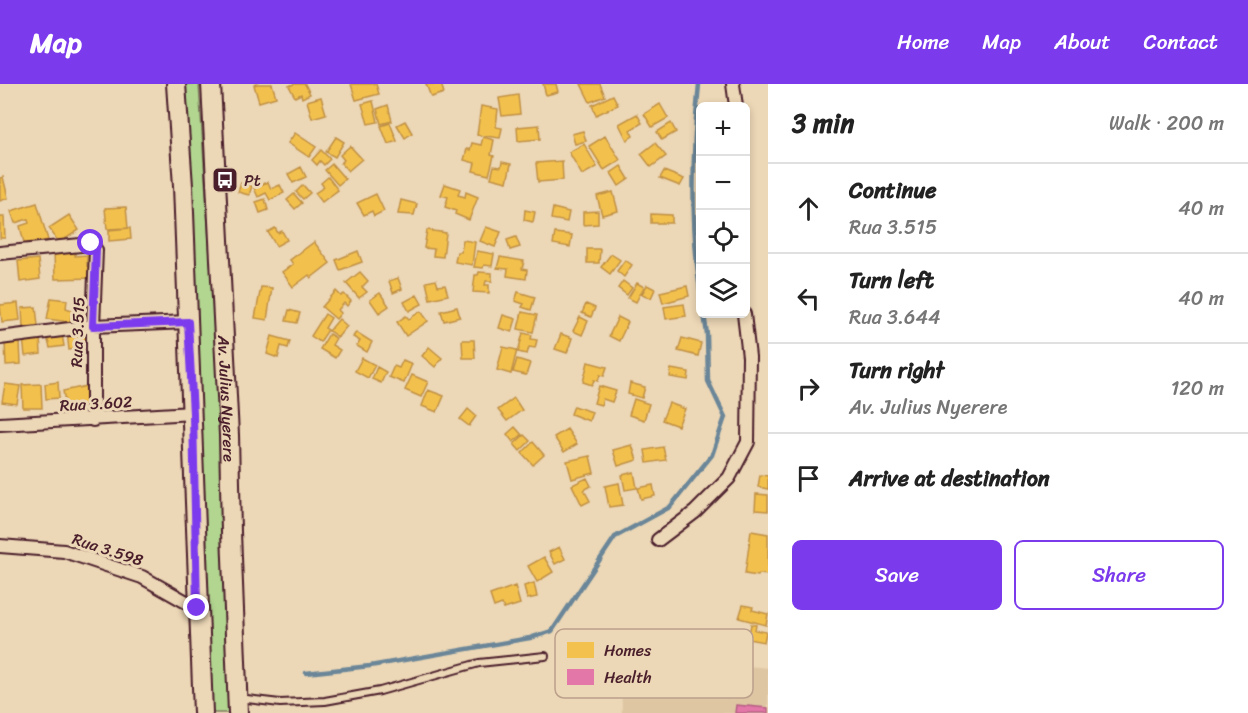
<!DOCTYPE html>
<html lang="en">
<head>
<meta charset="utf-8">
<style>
	body { margin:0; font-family:Sriracha,sans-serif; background:#f2f2f2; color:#222 }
	.controls { position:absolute; right:18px; top:18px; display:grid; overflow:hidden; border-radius:9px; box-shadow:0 3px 9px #0003 }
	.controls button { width:54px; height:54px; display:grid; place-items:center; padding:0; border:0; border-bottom:2px solid #e0e0e0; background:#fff; color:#222; font:30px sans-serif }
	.stop { position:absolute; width:18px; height:18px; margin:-14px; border:4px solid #7c3aed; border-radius:50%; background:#fff }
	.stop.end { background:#7c3aed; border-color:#fff; box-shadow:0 2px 6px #0008 }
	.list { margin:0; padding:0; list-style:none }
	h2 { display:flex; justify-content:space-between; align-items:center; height:78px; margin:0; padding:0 24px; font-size:26px }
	h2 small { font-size:20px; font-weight:400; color:#767676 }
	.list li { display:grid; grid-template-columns:39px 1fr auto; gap:18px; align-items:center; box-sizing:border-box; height:90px; padding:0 24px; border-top:2px solid #e0e0e0 }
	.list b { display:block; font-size:22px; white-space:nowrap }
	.list p { margin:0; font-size:20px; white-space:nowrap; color:#767676 }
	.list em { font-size:20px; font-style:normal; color:#767676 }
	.actions { display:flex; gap:12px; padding:18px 24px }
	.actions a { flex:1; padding:14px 0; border:2px solid #7c3aed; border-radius:9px; text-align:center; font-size:21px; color:#7c3aed }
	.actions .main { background:#7c3aed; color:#fff }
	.icon { flex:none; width:33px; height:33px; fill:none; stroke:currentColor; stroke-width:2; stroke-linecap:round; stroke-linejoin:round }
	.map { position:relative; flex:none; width:768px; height:629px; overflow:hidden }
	header { display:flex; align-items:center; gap:36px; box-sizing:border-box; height:84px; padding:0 30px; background:#7c3aed; color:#fff }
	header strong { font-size:28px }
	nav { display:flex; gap:33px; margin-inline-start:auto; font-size:21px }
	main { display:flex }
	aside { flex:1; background:#fff }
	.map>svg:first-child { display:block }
	.built { fill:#dec6a3 }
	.green { fill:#b2d690; stroke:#7e7a5e; stroke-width:1.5 }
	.homes { fill:#f2c14e; stroke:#c09044; stroke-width:1.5 }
	.health { fill:#e377a8; stroke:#b55d82; stroke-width:1.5 }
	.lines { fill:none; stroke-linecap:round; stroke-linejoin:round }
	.stream { stroke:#6a8698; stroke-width:4.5 }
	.lane-casing { stroke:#4a1f2b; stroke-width:10 }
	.street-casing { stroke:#4a1f2b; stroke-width:16 }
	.secondary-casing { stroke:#4a1f2b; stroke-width:22 }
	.lane { stroke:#ecd7b6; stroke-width:6 }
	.street { stroke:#ecd7b6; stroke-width:12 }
	.secondary { stroke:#ecd7b6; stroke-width:18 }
	.route { stroke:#7c3aed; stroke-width:8 }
	.labels { text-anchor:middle; stroke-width:6; stroke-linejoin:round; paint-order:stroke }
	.poi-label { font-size:16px; fill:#4a1f2b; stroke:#ecd7b6; text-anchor:start }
	.street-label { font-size:16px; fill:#4a1f2b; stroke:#ecd7b6 }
	.key { fill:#ecd7b6; stroke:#bba08c; stroke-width:1.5 }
	.key-label { font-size:16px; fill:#4a1f2b }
</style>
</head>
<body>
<header>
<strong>Map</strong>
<nav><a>Home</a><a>Map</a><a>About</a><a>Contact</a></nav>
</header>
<main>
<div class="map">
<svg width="768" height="629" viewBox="0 0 768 629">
	<rect width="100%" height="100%" fill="#ecd7b6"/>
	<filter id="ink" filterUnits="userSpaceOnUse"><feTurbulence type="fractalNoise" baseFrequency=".0167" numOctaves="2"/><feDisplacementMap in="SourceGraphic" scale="12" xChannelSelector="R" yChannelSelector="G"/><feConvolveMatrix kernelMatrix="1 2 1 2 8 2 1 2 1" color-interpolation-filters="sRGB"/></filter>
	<g filter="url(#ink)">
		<path class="built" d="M621,569l147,15v45h-146z"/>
		<path class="green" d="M180,0h19l18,282 16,347h-21z"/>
		<path class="homes" d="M257,0h15l4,13 -17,5 -5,-17z
			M294,0h11l5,10 -8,4 -1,-4 -6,3 -6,-11z
			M351,0h25l3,10 -23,6z
			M426,0h15l3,9 -13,4z
			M543,0h13l2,8 -12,3z
			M581,0h19l5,12 -15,6z
			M518,11l2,19 -18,2 -3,-18z
			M613,11l5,10 -22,10 -4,-10z
			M321,13l5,17 -14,4 -5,-17z
			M373,17l5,21 -10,2 -6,-20z
			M660,20l8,14 -16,9 -8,-13z
			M388,21l4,16 -11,3 -4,-15z
			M481,22l17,3 -2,18 6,1 -2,10 -23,-3z
			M637,30l5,9 -12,7 3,6 -6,4 -8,-16z
			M405,37l7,12 -7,5 -8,-13z
			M390,39l7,18 -9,3 -7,-18z
			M671,39l5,9 -14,8 -5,-8z
			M539,41l1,14 -22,2 -1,-14z
			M583,47l3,10 -11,3 -3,-10z
			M295,49l21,14 -7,10 -21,-14z
			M605,52l15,24 -16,10 -15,-24z
			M336,53l8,5 -9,15 -9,-5z
			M483,53l11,3 -3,15 3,1 -5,19 -16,-4 2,-8 -11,-3 3,-11 3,1 2,-7 9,2z
			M655,59l11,13 -15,11 -10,-13z
			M584,60l13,23 -15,8 -13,-23z
			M350,62l12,13 -14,12 -7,-8 3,-3 -4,-5z
			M321,66l9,9 -6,6 -4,-4 -3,4 -5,-5z
			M562,77l1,19 -25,2 -2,-19z
			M502,78l9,2 -4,18 -16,-4 3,-12 7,1z
			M332,80l13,15 -7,6 -13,-15z
			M621,82l8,13 -10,7 -8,-13z
			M301,83l5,10 -13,6 -5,-9z
			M664,87l20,8 -4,7 -20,-8z
			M3,93l5,21 -8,3v-23z
			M328,93l10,13 -16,12 -7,-9 9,-6 -3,-4z
			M268,98l3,7 9,-4 4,8 -14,7 -4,-7 -8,4 -4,-9z
			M241,99l11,3 -3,9 -11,-3z
			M445,100l15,5 -2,6 7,2 1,-5 12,5 -9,23 -14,-6 1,-3 -11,-4 3,-10 -7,-2z
			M303,101l7,8 -7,6 -7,-7z
			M613,108l5,19 -16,4 -5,-19z
			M294,110l8,9 -7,6 -8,-9z
			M376,110l8,17 -10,5 -2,-5 -8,4 -7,-12z
			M265,115l3,11 -8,3 -4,-11z
			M401,116l16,4 -3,11 -16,-1z
			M37,119l11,37 -23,7 -5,-21 9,-3 -1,-4 -13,4 -4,-12z
			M126,123l2,21 -21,1 -2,-21z
			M553,124l16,4 -2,10 -16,-3z
			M525,126l10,2 -2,10 -9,-2z
			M598,127v13l-15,1v-13z
			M651,130l21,1v8h-21z
			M69,131l10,15 -20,13 -10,-15z
			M0,133h4l1,21h-5z
			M486,143l15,5 -6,15 -15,-6z
			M130,144l1,11 -22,2v-11z
			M275,144l3,5 4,-2 5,9 -11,6 -8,-14z
			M427,146l19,3 -3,24 -10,-1 1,-7 -10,-1z
			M555,149l17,2 -2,12 -17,-3z
			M516,153l4,10 -10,3 -3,-10z
			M463,156l12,2 -3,23 -17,-3 2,-10h4z
			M314,158l16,21 -19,15 -2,-3 -16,12 -11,-15 11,-8 -3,-4z
			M587,165h13l-1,14h-12z
			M358,167l4,11 -22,8 -4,-10z
			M477,167l17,3 -2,12 -8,-1 -1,3 -9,-1z
			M75,168v4l12,-1v11h7v12l-39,1 -1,-26z
			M611,170l9,6 -10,14 -9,-7z
			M500,173l24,4 -2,8 5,1 -1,9 -19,-3 1,-7 -11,-1z
			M38,175l2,20 -20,3 -2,-21z
			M625,176l7,5 -8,12 -7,-6z
			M360,188l8,9 -6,6 5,5 -8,6 -13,-15z
			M479,188l13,1v8h-6l-1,4h4v8l-16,-1 2,-17h3z
			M398,194l4,11 -9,4 -4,-12z
			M436,196l2,6 7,-1 3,10 -18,4 -4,-17z
			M623,197l9,7 -5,7 -9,-7z
			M637,199l7,4 -8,15 -8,-4z
			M647,201l8,4 -4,9 -9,-4z
			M687,202l2,10 -26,7 -3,-11z
			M261,203l11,1 -5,32 -12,-2z
			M336,207l5,5 3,-2 7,7 -4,5 -3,-3 -6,7 3,3 -5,6 -14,-12z
			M518,208l17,5 -4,13 -9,-3 2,-3 -9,-3z
			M380,209l9,13 -10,7 -9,-13z
			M417,211l5,9 -13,7 -5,-9z
			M51,214l16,2 -1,8 6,2 -2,12 -23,-3z
			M18,219l2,17 -18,2 -2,-17z
			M586,220l9,4 -4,9 -9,-4z
			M684,220l2,12 -20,3 -2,-12z
			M36,223l2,19 -15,1 -1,-19z
			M457,223l3,10 -16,4 -3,-10z
			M289,226l11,3 -3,10 -11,-2z
			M421,227l7,10 -22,15 -9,-14 9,-6 3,3z
			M522,228l15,3 -4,17 -15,-3z
			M325,230l6,4 -6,10 3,2 -8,12 -9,-6z
			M503,231l13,4 -4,13 -13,-4z
			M580,233l8,4 -6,14 -9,-4z
			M618,233l10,5 -9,19 -10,-5z
			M339,235l8,7 -9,11 -9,-6z
			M90,246l1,10 -9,1 1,7 -14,2 -2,-18z
			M356,248l16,10 -5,10 -10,-6 3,-5 -7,-4z
			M523,249l9,2 -1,4 6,1 -2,8 -6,-1 -2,7 -9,-2z
			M62,250l2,12 -14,2 -3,-11z
			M329,250l7,4 -4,7 8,5 -5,8 -15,-9z
			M561,250l11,4 -5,15 -12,-4z
			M272,252l18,5 -2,7 -7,-2 -3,12 -11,-4z
			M40,253l1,17 -16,2 -2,-18z
			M682,254l19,5 -3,13 -20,-5z
			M462,256h12l1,18h-12z
			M20,258l1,22 -15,1 -1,-22z
			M429,263l13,11 -7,9 -13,-11z
			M503,263l14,3 -6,24 -14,-4z
			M362,274l13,7 -7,13 -13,-7z
			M517,275l13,4 -4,12 -13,-3z
			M403,276l9,4 -8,19 -15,-6 5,-11 5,2z
			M588,278l19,5 -3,9 -4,-1 -2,6 -4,-1 -2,5 -9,-3z
			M377,283l9,5 -5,11 -9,-4z
			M671,285l18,3 -1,8 -18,-3z
			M412,291l16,7 -7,15 -16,-7z
			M58,298l1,16 -13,1 -1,-15z
			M630,299l15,4 -3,11 -14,-4z
			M5,300l15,2 -3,18 -15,-2z
			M41,300l1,24h-19l-1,-23z
			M87,302l3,21 -23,5 -4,-21z
			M599,302l17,5 -4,11 -9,-3 -2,6 -7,-2z
			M428,306l16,6 -7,16 -15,-6z
			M514,314l8,12 -15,11 -9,-11z
			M634,315l15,5 -5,16 -15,-5z
			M669,319l16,6 -7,17 -16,-6z
			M574,322l18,6 -3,9 -18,-7z
			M468,325l8,7 -7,10 -9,-7z
			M515,343l7,8 -9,7 -6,-8z
			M567,345l10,15 -13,8 -10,-15z
			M524,351l6,6 -10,10 -6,-7z
			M533,358l11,13 -11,10 -11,-12z
			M632,361l5,15 -19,6 -5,-16z
			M663,363l3,13 -19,3 -2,-13z
			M590,372l4,17 -22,6 -5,-18z
			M634,388l3,16 -12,2 -3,-15z
			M760,391l8,1v13l-10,-2z
			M587,394l4,8 -7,4 6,11 -8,4 -10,-20z
			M619,399l4,22 -14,2 -4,-21z
			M653,401l2,11 -14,3 -3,-11z
			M756,410l12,1v16l-13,-1z
			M751,447l17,3v41l-9,-1 -1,2 -13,-2z
			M559,463l6,12 -10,5 -6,-12z
			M544,473l9,15 -16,10 -9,-16z
			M534,499l3,14 -10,2 -3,-13z
			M515,502l5,18 -16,5 -2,-5 -8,3 -4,-12z
			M743,521l10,2 -1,3 16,4 -2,11 -27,-7z
			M751,540l5,1 -1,5 11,2 -2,10 -16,-3 -1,4 -12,-2 2,-13 13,2z"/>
		<path class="health" d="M736,621l32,3v5h-33z"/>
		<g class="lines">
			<path class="stream" d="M699,0c-7,68 -8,139 1,207
				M306,589l64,-7 160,-28 22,-7 63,-94 55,-30 42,-52 13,-38 -17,-36 -1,-47 -3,-20"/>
			<g class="lane-casing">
				<path id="lane" d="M239,614l41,5 45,-2 55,-10 99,-28 66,-7"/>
			</g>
			<g class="street-casing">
				<path id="street" d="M733,0l3,22
					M0,169l91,-9 5,6 -3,76v94
					M0,254l93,-12 95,-4
					M0,340l193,-11
					M658,456l37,-28 34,-34 19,-36 1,-85 -5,-43
					M0,462l64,5 78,26 55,31"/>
			</g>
			<g class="secondary-casing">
				<g id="secondary">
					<path d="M176,0l7,102 20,527"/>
					<path id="s1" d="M211,0l18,351 2,97 7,181"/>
				</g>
			</g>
			<use href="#lane" class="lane"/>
			<use href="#street" class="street"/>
			<use href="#secondary" class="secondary"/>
		</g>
	</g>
	<g class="lines" filter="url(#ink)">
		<path class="route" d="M91,159l5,7 -3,76 95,-4 5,92 4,194"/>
	</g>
	<defs>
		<g id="bus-square" transform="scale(1.35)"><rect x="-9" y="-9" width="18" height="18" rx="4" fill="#4a1f2b" stroke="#ecd7b6"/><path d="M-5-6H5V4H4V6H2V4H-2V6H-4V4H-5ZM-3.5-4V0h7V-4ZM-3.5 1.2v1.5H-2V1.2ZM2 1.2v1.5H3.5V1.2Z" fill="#fff"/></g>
	</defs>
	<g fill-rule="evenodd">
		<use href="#bus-square" x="225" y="96"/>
	</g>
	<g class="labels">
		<g class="poi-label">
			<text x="244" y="102">Pt</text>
		</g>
		<g class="street-label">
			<text transform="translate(77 248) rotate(-88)" y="6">Rua 3.515</text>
			<text dy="6" stroke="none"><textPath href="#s1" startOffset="315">Av. Julius Nyerere</textPath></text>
			<text transform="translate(96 319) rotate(-3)" y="6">Rua 3.602</text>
			<text transform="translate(108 465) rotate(18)" y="6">Rua 3.598</text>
		</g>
	</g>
	<rect x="555" y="545" width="198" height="69" rx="9" class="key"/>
	<rect x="567" y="558" width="27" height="16" fill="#f2c14e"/>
	<rect x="567" y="585" width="27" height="16" fill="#e377a8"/>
	<g class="key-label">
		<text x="604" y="572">Homes</text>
		<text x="604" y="599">Health</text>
	</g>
</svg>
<div class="controls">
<button>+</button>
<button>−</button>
<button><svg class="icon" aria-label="locate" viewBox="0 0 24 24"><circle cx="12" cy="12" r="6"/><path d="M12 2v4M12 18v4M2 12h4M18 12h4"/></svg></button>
<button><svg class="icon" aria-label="layers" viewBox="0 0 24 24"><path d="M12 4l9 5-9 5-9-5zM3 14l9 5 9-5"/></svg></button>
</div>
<div class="stop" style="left:91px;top:159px"></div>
<div class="stop end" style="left:197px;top:524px"></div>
</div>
<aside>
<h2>3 min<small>Walk · 200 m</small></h2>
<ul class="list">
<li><svg class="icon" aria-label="ahead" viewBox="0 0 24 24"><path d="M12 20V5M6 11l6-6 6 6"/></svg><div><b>Continue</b><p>Rua 3.515</p></div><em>40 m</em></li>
<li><svg class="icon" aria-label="left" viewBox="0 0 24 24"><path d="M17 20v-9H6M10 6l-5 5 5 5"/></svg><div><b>Turn left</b><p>Rua 3.644</p></div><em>40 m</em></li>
<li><svg class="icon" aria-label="right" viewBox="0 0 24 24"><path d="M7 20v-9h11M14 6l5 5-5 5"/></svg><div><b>Turn right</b><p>Av. Julius Nyerere</p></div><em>120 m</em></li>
<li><svg class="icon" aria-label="arrive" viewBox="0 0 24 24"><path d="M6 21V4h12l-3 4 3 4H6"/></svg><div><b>Arrive at destination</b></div></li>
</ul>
<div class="actions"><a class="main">Save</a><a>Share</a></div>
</aside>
</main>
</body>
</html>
